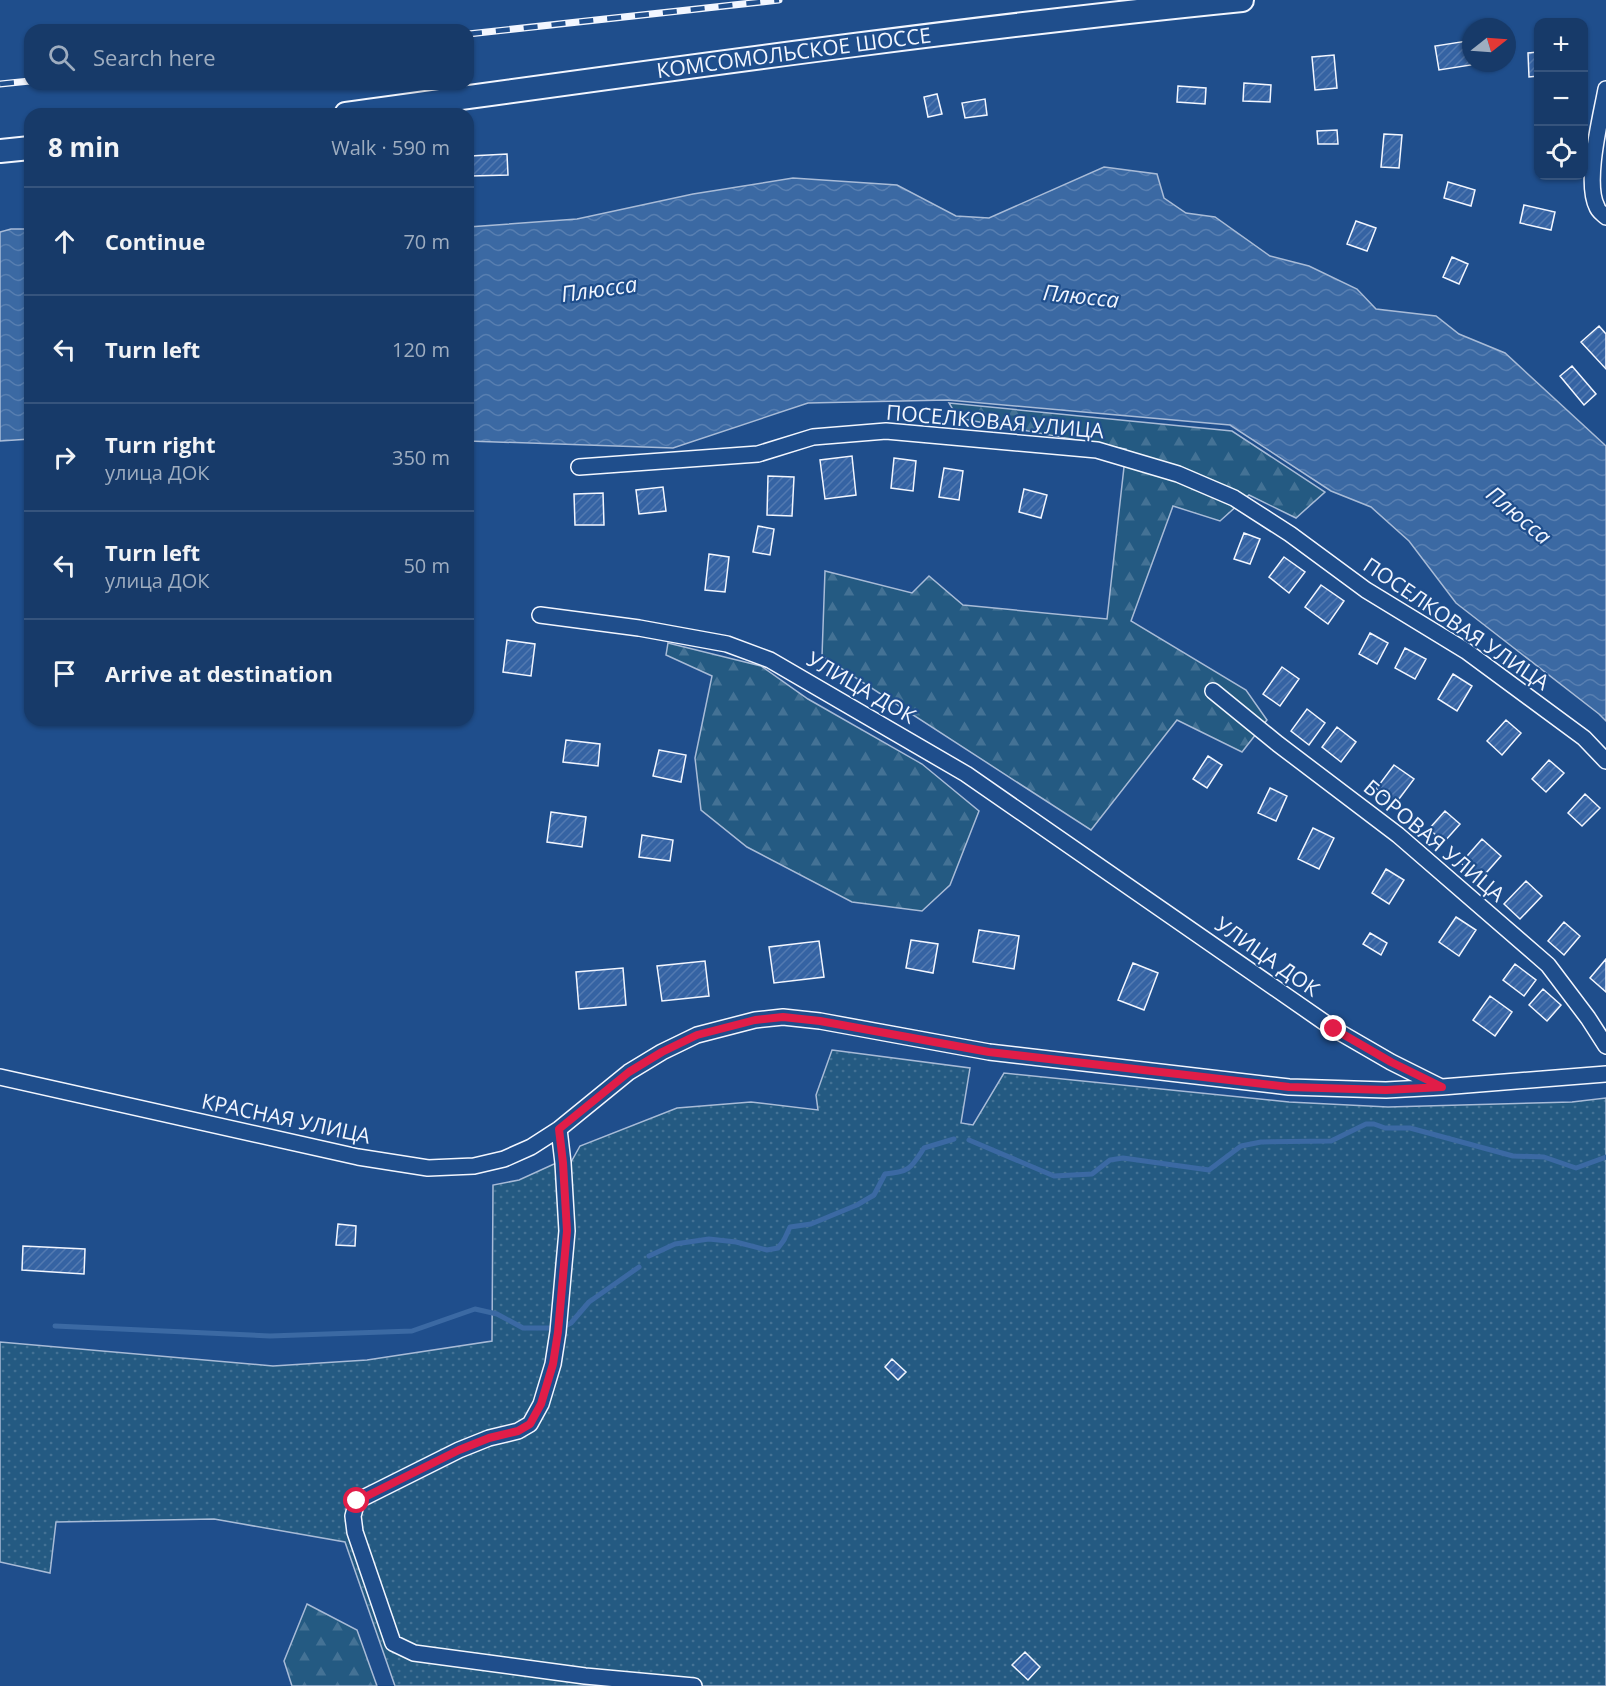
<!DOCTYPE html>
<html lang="en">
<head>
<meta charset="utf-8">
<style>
	body { margin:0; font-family:"Open Sans",sans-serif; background:#244571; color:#f1f3f6 }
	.controls { position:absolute; right:18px; top:18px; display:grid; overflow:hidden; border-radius:12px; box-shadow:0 2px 4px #0004 }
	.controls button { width:54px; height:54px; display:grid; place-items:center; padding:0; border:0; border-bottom:2px solid #36547d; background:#173a69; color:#f1f3f6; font:30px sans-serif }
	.compass { position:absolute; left:1462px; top:18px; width:54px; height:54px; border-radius:50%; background:#173a69; box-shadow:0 2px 4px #0004; rotate:73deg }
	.stop { position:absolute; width:18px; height:18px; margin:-14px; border:4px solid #e11d48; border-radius:50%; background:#fff }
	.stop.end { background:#e11d48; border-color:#fff; box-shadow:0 2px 6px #0008 }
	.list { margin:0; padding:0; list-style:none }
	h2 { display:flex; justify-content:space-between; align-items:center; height:78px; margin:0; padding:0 24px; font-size:26px }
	h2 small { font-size:20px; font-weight:400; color:#9eadc0 }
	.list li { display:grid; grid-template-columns:39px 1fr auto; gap:18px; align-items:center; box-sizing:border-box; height:108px; padding:0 24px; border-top:2px solid #36547d }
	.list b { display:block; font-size:22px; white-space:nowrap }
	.list p { margin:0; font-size:20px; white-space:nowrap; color:#9eadc0 }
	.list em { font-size:20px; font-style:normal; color:#9eadc0 }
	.icon { flex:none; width:33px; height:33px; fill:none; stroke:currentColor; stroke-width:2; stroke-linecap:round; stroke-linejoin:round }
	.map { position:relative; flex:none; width:1606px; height:1686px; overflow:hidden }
	.search { position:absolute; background:#173a69; box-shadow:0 2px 4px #0004; left:24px; top:24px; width:450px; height:66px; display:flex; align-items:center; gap:15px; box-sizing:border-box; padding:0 21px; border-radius:18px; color:#9eadc0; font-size:22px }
	.panel { position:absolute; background:#173a69; box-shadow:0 2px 4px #0004; left:24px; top:108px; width:450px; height:618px; border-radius:18px }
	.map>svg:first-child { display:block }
	.forest { fill:url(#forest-firs); stroke:#a8bbd7; stroke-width:1.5 }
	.garden { fill:url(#garden-dots); stroke:#a8bbd7; stroke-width:1.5 }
	.water { fill:url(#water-waves); stroke:#a8bbd7; stroke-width:1.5 }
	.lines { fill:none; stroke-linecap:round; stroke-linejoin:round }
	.stream { stroke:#3b69a3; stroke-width:5 }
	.building { fill:url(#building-hatch); stroke:#f2f6ff; stroke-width:1.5 }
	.street-casing { stroke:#f2f6ff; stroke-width:18 }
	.secondary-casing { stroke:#f2f6ff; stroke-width:26 }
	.street { stroke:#1f4e8c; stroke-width:15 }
	.secondary { stroke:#1f4e8c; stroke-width:22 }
	.rail-casing { stroke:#f2f6ff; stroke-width:7 }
	.rail { stroke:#1f4e8c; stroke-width:4.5; stroke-dasharray:14; stroke-linecap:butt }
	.route { stroke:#e11d48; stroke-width:8 }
	.labels { text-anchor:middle; stroke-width:4.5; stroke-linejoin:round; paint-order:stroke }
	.street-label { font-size:21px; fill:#f2f6ff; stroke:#1f4e8c }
	.water-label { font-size:22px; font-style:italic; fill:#f2f6ff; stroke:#1f4e8c }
</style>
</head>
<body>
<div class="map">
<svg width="1606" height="1686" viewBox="0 0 1606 1686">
	<defs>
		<pattern id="forest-firs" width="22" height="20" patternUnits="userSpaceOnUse" patternTransform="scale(1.5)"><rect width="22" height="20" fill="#245a82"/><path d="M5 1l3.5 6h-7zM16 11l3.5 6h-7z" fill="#447295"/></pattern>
		<pattern id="garden-dots" width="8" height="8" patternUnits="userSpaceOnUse" patternTransform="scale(1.5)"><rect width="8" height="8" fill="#245a82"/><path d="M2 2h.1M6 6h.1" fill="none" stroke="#447295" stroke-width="1.8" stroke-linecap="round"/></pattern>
		<pattern id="water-waves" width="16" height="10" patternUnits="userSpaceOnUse" patternTransform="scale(1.5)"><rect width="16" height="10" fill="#3b69a3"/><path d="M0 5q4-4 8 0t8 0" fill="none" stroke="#587fb1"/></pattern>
		<pattern id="building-hatch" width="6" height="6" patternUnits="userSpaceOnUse" patternTransform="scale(1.5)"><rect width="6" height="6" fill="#3563a3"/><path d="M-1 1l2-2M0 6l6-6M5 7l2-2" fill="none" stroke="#537ab1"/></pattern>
	</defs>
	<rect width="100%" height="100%" fill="#1f4e8c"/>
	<path class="forest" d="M949,403l283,28 93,61 -29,26 -47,-23 -29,26 -47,-15 -42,115 115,69 21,30 -25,32 -65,-32 -86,110 -269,-174 3,-85 87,22 17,-17 34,29 144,14 19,-170 -168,-31z
		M668,643l93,23 47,33 114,65 57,47 -29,74 -28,26 -70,-9 -105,-55 -46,-37 -6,-52 17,-82 -46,-21z
		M307,1604l50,26 20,56h-85l-8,-25z"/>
	<path class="garden" d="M832,1050l138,18 -9,55 12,2 31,-52 285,29 99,5 184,-5 34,-4v588h-1211l-50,-144 -131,-23 -158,3 -6,51 -50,-11v-220l273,24 94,-6 125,-19 1,-156 26,-5 35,-16 17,-2 9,-16 97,-38 74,-6 67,8 -2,-15z"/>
	<path class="water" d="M1104,167l53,7 7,24 22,15 29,4 55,39 39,10 48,23 19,20 60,7 23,18 46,19 101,93v275l-7,-7 -143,-111 -47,-62 -38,-34 -40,-16 -101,-66 -282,-25 -140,3 -135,45 -205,-7v-214l109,-8 116,-25 100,-16 104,7 59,31 33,2z
		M11,229h19v210l-30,2v-209z"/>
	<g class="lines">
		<path class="stream" d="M969,1140l85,36 38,-2 18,-14 13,-2 86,12 32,-24 20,-4 70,-1 35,-17h8l11,4h25l103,28 31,1 32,11 30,-11
			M649,1256l26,-12 34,-5 27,3 31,8 11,-2 6,-8 6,-13 21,-3 46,-19 17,-10 11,-21c25,-2 26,-6 39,-26l30,-9
			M55,1326l215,10 142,-5 63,-22 22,5 26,14h26
			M565,1326l6,-3 18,-21 50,-35"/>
	</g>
	<path class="building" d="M1467,41l4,24 -32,5 -4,-24z
		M1538,52v24l-9,1 -1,-24z
		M1334,55l3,33 -22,2 -3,-33z
		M1244,83l27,2 -1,17 -27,-1z
		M1178,86l28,2 -1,16 -28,-2z
		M937,94l5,20 -14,3 -4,-20z
		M985,99l2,16 -22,3 -3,-15z
		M1337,130l1,14h-20l-1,-13z
		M1384,134l18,1 -3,33 -18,-1z
		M507,154l1,21 -37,1 -1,-20z
		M1448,182l27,8 -4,16 -27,-8z
		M1524,205l31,7 -4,18 -31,-7z
		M1356,221l20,7 -9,23 -20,-7z
		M1452,257l16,7 -9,20 -16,-7z
		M1599,326l7,8v35l-25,-27z
		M1572,366l24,28 -12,11 -24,-29z
		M852,456l4,39 -31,4 -5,-39z
		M894,458l22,3 -3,30 -22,-3z
		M944,468l19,3 -4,29 -20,-3z
		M768,476l26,1 -2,39 -25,-1z
		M663,487l3,24 -27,3 -3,-24z
		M1024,489l23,6 -6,23 -22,-6z
		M603,493l1,32h-29l-1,-31z
		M758,526l16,3 -4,26 -17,-3z
		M1244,533l16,6 -10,25 -16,-5z
		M709,554l20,3 -4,35 -20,-2z
		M1284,557l21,15 -16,21 -20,-16z
		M1321,585l23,16 -16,23 -23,-17z
		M1370,633l18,10 -11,21 -18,-10z
		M507,640l28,4 -4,32 -28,-4z
		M1405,648l21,11 -11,20 -20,-11z
		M1282,667l17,12 -19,27 -17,-12z
		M1453,674l19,12 -15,25 -19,-12z
		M1307,709l18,14 -16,22 -18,-14z
		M1506,720l15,13 -19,22 -15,-14z
		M1337,727l19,15 -15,20 -19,-15z
		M566,740l34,4 -2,22 -35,-4z
		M659,750l27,5 -5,27 -28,-6z
		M1208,756l14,9 -15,23 -14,-9z
		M1549,760l15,13 -18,19 -14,-13z
		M1394,765l20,14 -18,24 -20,-14z
		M1270,788l17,8 -11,25 -18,-8z
		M1585,794l15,14 -18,18 -14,-13z
		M1445,811l15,13 -16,18 -15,-13z
		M551,812l35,5 -4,30 -35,-5z
		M1313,828l21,10 -15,31 -21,-10z
		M642,835l31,5 -3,21 -31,-4z
		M1482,839l19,17 -21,24 -19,-17z
		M1386,869l18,11 -15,24 -17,-11z
		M1526,881l16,15 -22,23 -16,-15z
		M1456,917l20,13 -17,26 -20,-14z
		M1564,922l16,14 -16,19 -16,-14z
		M979,930l40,6 -5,33 -41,-7z
		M1370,933l17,10 -6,12 -18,-11z
		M911,940l27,4 -5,29 -27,-5z
		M819,941l5,36 -50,6 -5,-36z
		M1606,959v33l-16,-14z
		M705,961l4,35 -47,5 -5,-35z
		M1133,963l25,10 -14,37 -26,-10z
		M1515,964l21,16 -12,16 -21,-16z
		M623,968l3,37 -47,4 -3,-37z
		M1543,989l18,16 -14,16 -18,-16z
		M1490,996l22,16 -17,24 -22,-16z
		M338,1224l18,2 -1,20 -19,-1z
		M23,1246l62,3 -1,25 -62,-4z
		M892,1359l14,13 -8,8 -13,-13z
		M1025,1652l15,15 -12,13 -16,-15z"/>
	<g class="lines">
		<g class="street-casing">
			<path id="street" d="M1606,89c-5,28 -22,93 -9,118 1,4 6,7 9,10
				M579,467l179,-13 55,-17 73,-6 211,19 81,24 56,24 56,36 76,56 100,61 118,87 22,23
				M540,615l99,13 88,16 43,16 196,114 368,255 57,33 48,24
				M1213,691l65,53 120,91 150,130 40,53 18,28
				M0,1077l358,80 70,11 46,-2 30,-7 27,-12 28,-18 70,-57 33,-20 35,-17 58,-15 28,-3 37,4 169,31 300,35 97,3 56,-3 164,-13
				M559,1129l4,34 4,68 -9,101 -5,32 -12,40 -11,20 -12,7 -29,7 -30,12 -102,51 -4,15 2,16 38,111 21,10 171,23 109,10"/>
		</g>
		<g class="secondary-casing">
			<g id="secondary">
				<path id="s1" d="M346,114c299,-41 597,-84 896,-114"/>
				<path d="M0,151l30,-3"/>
			</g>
		</g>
		<use href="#street" class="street"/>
		<use href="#secondary" class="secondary"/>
		<g class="rail-casing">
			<path id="rail" d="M468,34l311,-34
				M0,84l30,-3"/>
		</g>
		<use href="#rail" class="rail"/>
	</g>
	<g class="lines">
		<path class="route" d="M357,1501l102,-51 30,-12 29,-7 12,-7 11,-20 12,-40 5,-32 9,-101 -4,-68 -4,-34 70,-57 33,-20 35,-17 58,-15 28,-3 37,4 169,31 300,35 97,3 56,-3 -51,-25 -57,-33"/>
	</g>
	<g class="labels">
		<g class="street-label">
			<text dy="7" stroke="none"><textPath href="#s1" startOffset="452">КОМСОМОЛЬСКОЕ ШОССЕ</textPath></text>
			<text transform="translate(995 422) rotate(5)" y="7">ПОСЕЛКОВАЯ УЛИЦА</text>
			<text transform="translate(1456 624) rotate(34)" y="7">ПОСЕЛКОВАЯ УЛИЦА</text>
			<text transform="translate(861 688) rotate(30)" y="7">УЛИЦА ДОК</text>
			<text transform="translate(1434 841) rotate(40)" y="7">БОРОВАЯ УЛИЦА</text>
			<text transform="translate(1267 957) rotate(35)" y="7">УЛИЦА ДОК</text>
			<text transform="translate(286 1119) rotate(12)" y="7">КРАСНАЯ УЛИЦА</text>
		</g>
		<g class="water-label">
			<text transform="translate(599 289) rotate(-8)" y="8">Плюсса</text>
			<text transform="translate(1081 296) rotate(6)" y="8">Плюсса</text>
			<text transform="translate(1519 515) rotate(40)" y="8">Плюсса</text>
		</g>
	</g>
</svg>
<div class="controls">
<button>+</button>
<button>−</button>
<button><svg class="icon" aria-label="locate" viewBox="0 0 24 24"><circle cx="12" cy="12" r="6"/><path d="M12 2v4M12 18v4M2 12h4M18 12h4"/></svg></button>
</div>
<svg class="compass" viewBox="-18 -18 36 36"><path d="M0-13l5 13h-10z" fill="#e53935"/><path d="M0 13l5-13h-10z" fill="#9eadc0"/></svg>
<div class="stop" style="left:357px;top:1501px"></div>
<div class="stop end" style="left:1334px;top:1029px"></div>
<div class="search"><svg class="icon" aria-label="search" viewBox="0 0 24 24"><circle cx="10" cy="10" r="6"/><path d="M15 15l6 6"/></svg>Search here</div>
<section class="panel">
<h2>8 min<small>Walk · 590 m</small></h2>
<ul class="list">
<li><svg class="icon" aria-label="ahead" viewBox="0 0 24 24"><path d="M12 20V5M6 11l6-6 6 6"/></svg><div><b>Continue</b></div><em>70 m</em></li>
<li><svg class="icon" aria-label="left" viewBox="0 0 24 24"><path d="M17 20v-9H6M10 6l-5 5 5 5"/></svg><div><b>Turn left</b></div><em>120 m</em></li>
<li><svg class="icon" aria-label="right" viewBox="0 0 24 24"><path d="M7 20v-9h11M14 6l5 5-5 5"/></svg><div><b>Turn right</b><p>улица ДОК</p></div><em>350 m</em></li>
<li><svg class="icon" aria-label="left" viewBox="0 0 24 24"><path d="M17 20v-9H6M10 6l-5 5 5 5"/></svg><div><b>Turn left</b><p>улица ДОК</p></div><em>50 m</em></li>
<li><svg class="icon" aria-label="arrive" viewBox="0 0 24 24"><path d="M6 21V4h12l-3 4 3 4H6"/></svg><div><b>Arrive at destination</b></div></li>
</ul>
</section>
</div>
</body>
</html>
